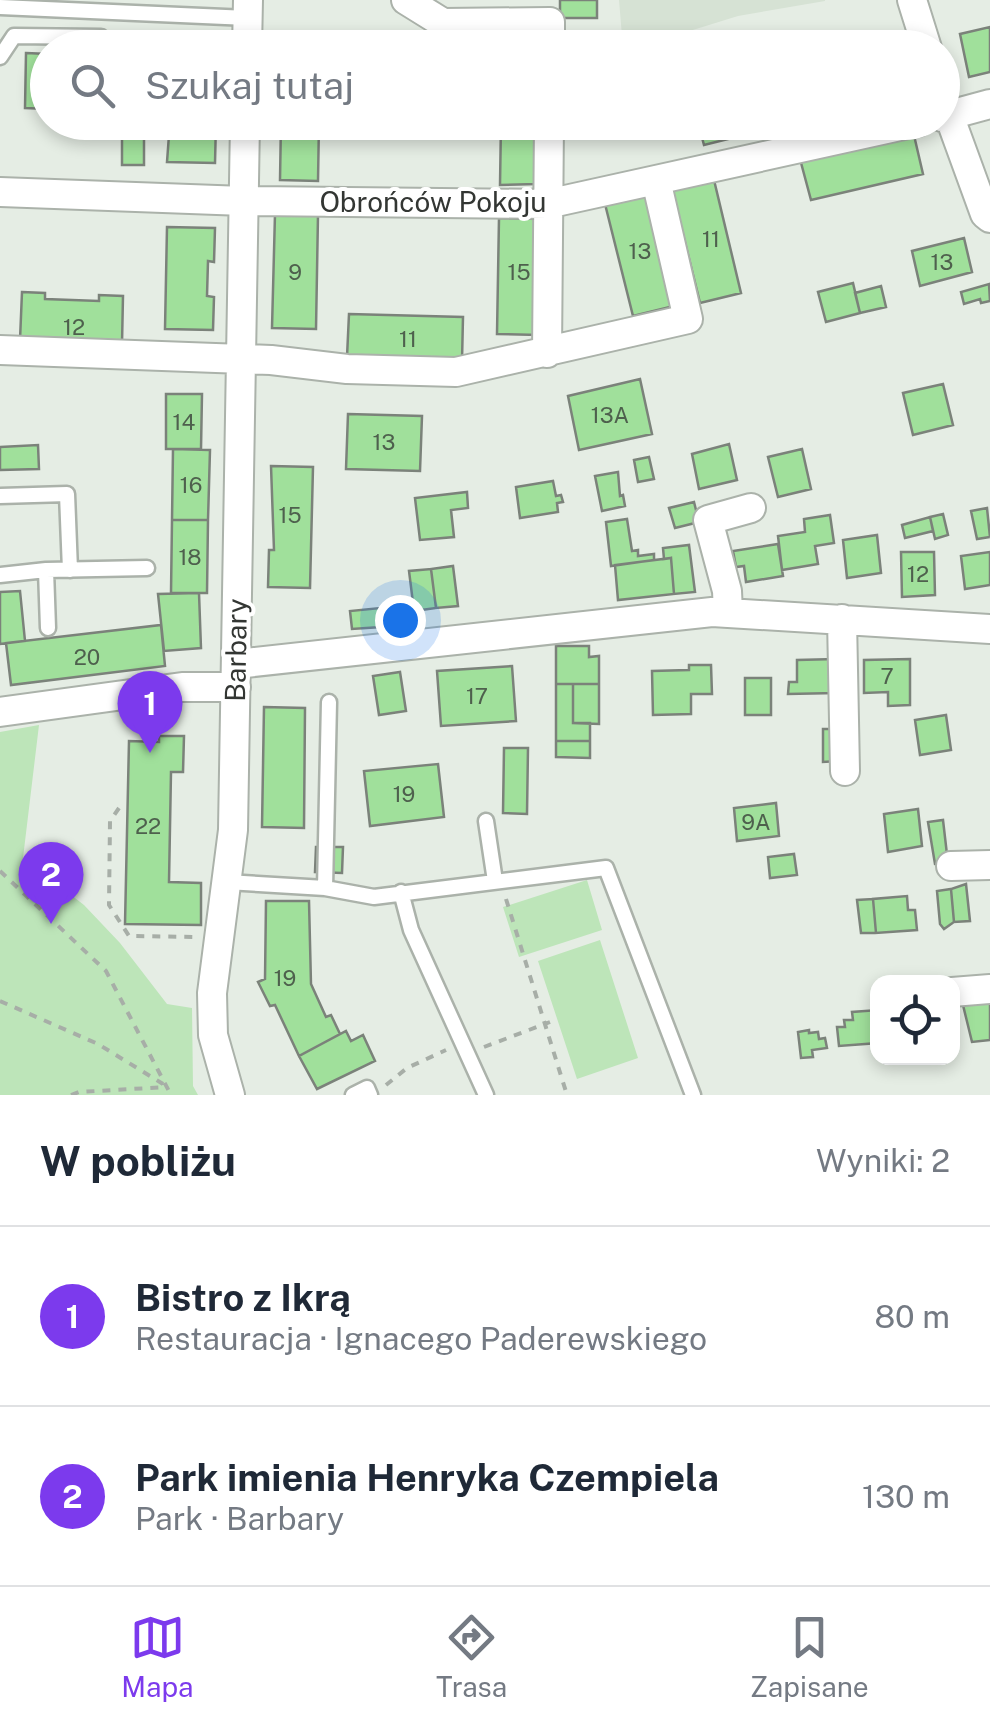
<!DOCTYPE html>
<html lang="pl">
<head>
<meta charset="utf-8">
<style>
	body { margin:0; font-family:"Public Sans",sans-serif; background:#f6f6f7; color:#1f2937 }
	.controls { position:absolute; right:30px; bottom:30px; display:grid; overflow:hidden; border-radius:20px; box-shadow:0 5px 15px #0003 }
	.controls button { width:90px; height:90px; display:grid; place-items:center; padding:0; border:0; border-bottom:2px solid #e0e1e3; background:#fff; color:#1f2937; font:50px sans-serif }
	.you { position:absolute; left:400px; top:620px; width:35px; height:35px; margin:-25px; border:8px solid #fff; border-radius:50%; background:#1a73e8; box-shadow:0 0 0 15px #1a73e833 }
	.badge { display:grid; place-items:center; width:65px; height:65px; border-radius:50%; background:#7c3aed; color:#fff; font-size:32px; font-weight:700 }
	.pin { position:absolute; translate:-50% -82px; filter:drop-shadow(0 2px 5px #0008) }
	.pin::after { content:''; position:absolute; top:52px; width:35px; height:30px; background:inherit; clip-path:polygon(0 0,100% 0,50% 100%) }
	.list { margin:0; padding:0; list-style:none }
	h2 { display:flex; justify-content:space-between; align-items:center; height:130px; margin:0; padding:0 40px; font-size:42px }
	h2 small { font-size:32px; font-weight:400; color:#747a83 }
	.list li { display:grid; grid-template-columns:65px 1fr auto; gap:30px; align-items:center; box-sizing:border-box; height:180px; padding:0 40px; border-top:2px solid #e0e1e3 }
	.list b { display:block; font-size:38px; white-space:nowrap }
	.list p { margin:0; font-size:32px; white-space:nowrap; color:#747a83 }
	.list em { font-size:32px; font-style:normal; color:#747a83 }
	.icon { flex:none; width:55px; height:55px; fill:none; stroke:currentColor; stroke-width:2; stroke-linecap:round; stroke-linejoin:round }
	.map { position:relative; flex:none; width:990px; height:1095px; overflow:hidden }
	.search { position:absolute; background:#fff; box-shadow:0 5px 15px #0003; left:30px; right:30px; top:30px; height:110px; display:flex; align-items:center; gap:25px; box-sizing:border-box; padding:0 35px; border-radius:55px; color:#747a83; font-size:38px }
	.sheet { height:490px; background:#fff }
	nav { display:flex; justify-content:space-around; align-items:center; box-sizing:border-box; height:140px; border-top:2px solid #e0e1e3; background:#fff; font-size:28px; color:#747a83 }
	nav a { display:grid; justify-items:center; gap:5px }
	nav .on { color:#7c3aed }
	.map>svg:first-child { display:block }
	.built { fill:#d6e2d4 }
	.green { fill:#bde5b9 }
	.building { fill:#a0e09b; stroke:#7b827a; stroke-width:2.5 }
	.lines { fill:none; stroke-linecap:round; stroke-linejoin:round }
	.service-casing { stroke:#abb2aa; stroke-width:19 }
	.minor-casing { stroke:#abb2aa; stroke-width:32 }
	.path { stroke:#a7aea7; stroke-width:4; stroke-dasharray:8 8; stroke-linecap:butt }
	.service { stroke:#fff; stroke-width:14 }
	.minor { stroke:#fff; stroke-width:28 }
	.labels { text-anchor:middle; stroke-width:8; stroke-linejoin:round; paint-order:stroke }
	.number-label { font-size:22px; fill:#4e604d }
	.street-label { font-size:28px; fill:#333633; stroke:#fff }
</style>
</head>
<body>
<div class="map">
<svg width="990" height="1095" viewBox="0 0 990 1095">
	<rect width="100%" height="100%" fill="#e5ede4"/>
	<path class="built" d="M619,0h206v1l-87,15 -100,31 -15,1z"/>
	<path class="green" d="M39,725l-16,133 61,47 36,38 47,61 25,4 1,78 5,9h-198v-363z
		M587,880l15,50 -83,27 -16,-50z
		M600,940l38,118 -61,21 -39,-118z"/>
	<path class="building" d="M560,0h37v18h-37z
		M990,27v45l-21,5 -9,-43z
		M353,32l116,1v15h-116z
		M26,53l22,1v55l-23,-1z
		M122,122h22v43h-22z
		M174,122h42l-1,41 -48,-1 2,-27h5z
		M281,122h38l-1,59 -38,-1z
		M501,122h37l-1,62 -37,1z
		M687,122h46l3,15 -32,8 -4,-15 -10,3z
		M733,122h54v2l-51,13z
		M913,131l10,43 -112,26 -11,-41z
		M714,180l27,113 -41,10 -28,-113z
		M647,193l27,113 -41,10 -28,-112z
		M275,214l43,1 -2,114 -44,-1z
		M499,218l42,1 -2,116 -42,-1z
		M167,227l48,1 -1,34 -6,-1 -1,35 7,1 -1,33 -48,-1z
		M964,238l8,34 -52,14 -8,-35z
		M853,283l7,30 -34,9 -8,-30z
		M989,284l1,17 -9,2 -1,-4 -16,5 -3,-12z
		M881,286l5,21 -26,6 -5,-20z
		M22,292l23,1v6l54,2v-6l24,1 -1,48 -102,-4z
		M349,314l114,3 -1,44 -115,-4z
		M640,379l12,55 -73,16 -11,-54z
		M943,384l10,41 -40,10 -10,-42z
		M166,394h36l-1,55h-35z
		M348,414l74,2 -2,55 -74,-2z
		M729,444l8,36 -38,9 -7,-35z
		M38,445l1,24 -39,1v-23z
		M173,449l37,1 -2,70h-36z
		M802,449l9,40 -33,8 -10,-40z
		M649,457l5,22 -16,3 -4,-22z
		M271,466l42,1 -3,121 -42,-1 1,-37h5z
		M618,472l2,24 3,-1 2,11 -23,5 -7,-35z
		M553,481l3,15 5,-1 2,7 -6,1 1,9 -38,6 -4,-31z
		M467,492l1,16 -17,2 3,27 -34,3 -5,-42z
		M694,502l5,20 -24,6 -6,-20z
		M987,508l3,29 -13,2 -6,-28z
		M943,514l5,21 -13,4 -5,-22z
		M830,515l4,28 -19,3 3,18 -36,6 -4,-34 27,-4 -1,-13z
		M930,517l3,14 -28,7 -3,-13z
		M627,519l5,32 6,-1v6l16,-2v6l-43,6 -5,-44z
		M172,520h36l-1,73h-36z
		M877,535l4,38 -34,5 -4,-38z
		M778,544l5,32 -37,6 -2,-16 -8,1 -3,-16z
		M689,545l6,47 -21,2 -3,-36 -7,1 -1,-11z
		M901,552h33l1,43 -33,2z
		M990,552v33l-25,4 -4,-33z
		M671,558l3,36 -56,6 -3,-35z
		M453,566l5,40 -22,2 -5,-39z
		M431,569l5,39 -22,3 -5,-40z
		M20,591l5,50 -25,3v-52z
		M199,593l2,55 -37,3 -6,-57z
		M380,608l1,19 -29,2 -2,-18z
		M161,625l4,41 -154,19 -5,-42z
		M556,646h33v11l10,-1v28h-43z
		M836,659v34l-48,1 1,-12h8v-22z
		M910,659v46l-22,1v-14l-24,1v-33z
		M689,665h22l1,29h-21v20l-38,1 -1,-44 37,-1z
		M512,666l4,55 -75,5 -4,-55z
		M400,672l6,39 -27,4 -6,-39z
		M745,678h26v37h-26z
		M556,684h17v39h17v18h-34z
		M573,684h26v40l-26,-1z
		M264,707l41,1 -1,120 -42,-1z
		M946,715l5,35 -31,5 -5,-35z
		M823,729h16l-1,32 -15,1z
		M159,736h25l-1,36h-12l-2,110 32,1v42l-76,-1 4,-183 30,1z
		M556,741h34v17l-34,-1z
		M504,748h24l-1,66 -24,-1z
		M438,764l6,53 -74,9 -6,-55z
		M776,803l3,33 -42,5 -3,-33z
		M918,809l4,37 -34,6 -4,-38z
		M943,820l5,43 -13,1 -7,-42z
		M316,847h27l-1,26 -27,-1z
		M794,854l3,21 -27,3 -2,-21z
		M966,884l4,37 -16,1 -3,-33z
		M951,889l3,33 -10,7 -4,-5 -3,-33z
		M907,896l1,14h7l2,20 -41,3 -3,-34z
		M873,899l3,34h-15l-4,-33z
		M266,901h43l2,83 15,33 5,-2 9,19 -41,22 -24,-51 -5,1 -12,-24 7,-3z
		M990,998v42l-18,2 -10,-41z
		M878,1010v33l-39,3 -2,-19h8l-1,-7h9l-1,-8z
		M809,1030v3l9,-1 1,7 6,-1 2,10 -15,2 1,7 -12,1 -3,-26z
		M346,1031l5,10 12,-6 12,26 -58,28 -18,-33z"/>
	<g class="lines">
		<g class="service-casing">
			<path id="service" d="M0,7l248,11
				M0,57l14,-21 87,1 10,11
				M0,496l67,-2 3,76
				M0,575l46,-5
				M48,628l-2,-58 101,-2
				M486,821l9,60
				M227,882l98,6 49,9 232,-29 87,227
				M325,888l4,-186
				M401,892l10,38 75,165
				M353,1095l14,-7 3,7"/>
		</g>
		<g class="minor-casing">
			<path id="minor" d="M406,0l37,23 107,-1v26
				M912,0l15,48
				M247,48l1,-48
				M942,96l43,118 5,4
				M942,117l48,-13
				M0,192l244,9 303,3 371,-82
				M0,350l271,10 76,9 109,3 232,-53 -32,-139
				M547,353l2,-231
				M728,612l-1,-21 -19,-71 43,-12
				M842,619l3,152
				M236,664l476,-52 278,17
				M0,712l182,-25h54
				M951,866l39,-1
				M952,992l38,-3
				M230,1095l-17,-60 -1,-42 21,-163 12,-708"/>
		</g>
		<path class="path" d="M119,808l-9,13 -1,84 20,31 66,1
			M0,871l106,100 65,124
			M506,899l61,196
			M0,1001l98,43 65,40
			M484,1047l66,-25
			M386,1085l21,-17 39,-18
			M71,1095l8,-3 88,-5"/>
		<use href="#service" class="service"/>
		<use href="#minor" class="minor"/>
	</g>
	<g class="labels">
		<g class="number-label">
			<text x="711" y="247">11</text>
			<text x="640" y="259">13</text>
			<text x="942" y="270">13</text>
			<text x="295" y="280">9</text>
			<text x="519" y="280">15</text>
			<text x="74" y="335">12</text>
			<text x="408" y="347">11</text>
			<text x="610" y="423">13A</text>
			<text x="184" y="430">14</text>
			<text x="384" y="450">13</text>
			<text x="191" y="493">16</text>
			<text x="290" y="523">15</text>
			<text x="190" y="565">18</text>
			<text x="918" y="582">12</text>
			<text x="87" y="665">20</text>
			<text x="887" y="684">7</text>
			<text x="477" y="704">17</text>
			<text x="404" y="802">19</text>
			<text x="756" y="830">9A</text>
			<text x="148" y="834">22</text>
			<text x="285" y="986">19</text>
		</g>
		<g class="street-label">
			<text x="433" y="212">Obrońców Pokoju</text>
			<text transform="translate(236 650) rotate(-89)" y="10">Barbary</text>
		</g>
	</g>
</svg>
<div class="controls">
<button><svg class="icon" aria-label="locate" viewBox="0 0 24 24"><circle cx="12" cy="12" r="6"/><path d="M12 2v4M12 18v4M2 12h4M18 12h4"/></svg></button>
</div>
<div class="you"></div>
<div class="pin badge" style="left:150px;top:753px">1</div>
<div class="pin badge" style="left:51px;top:924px">2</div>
<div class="search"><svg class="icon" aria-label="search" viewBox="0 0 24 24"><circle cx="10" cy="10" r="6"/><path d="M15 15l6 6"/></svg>Szukaj tutaj</div>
</div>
<section class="sheet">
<h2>W pobliżu<small>Wyniki: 2</small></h2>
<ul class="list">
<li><span class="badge">1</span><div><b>Bistro z Ikrą</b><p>Restauracja · Ignacego Paderewskiego</p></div><em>80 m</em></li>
<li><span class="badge">2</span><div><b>Park imienia Henryka Czempiela</b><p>Park · Barbary</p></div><em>130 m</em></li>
</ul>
</section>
<nav>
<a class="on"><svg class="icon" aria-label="map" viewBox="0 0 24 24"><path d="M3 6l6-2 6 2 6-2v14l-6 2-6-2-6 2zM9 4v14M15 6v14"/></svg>Mapa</a>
<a><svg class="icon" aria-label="directions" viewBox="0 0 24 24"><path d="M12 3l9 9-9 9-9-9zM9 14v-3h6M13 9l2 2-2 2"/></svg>Trasa</a>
<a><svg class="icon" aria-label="saved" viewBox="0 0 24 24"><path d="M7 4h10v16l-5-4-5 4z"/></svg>Zapisane</a>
</nav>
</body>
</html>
